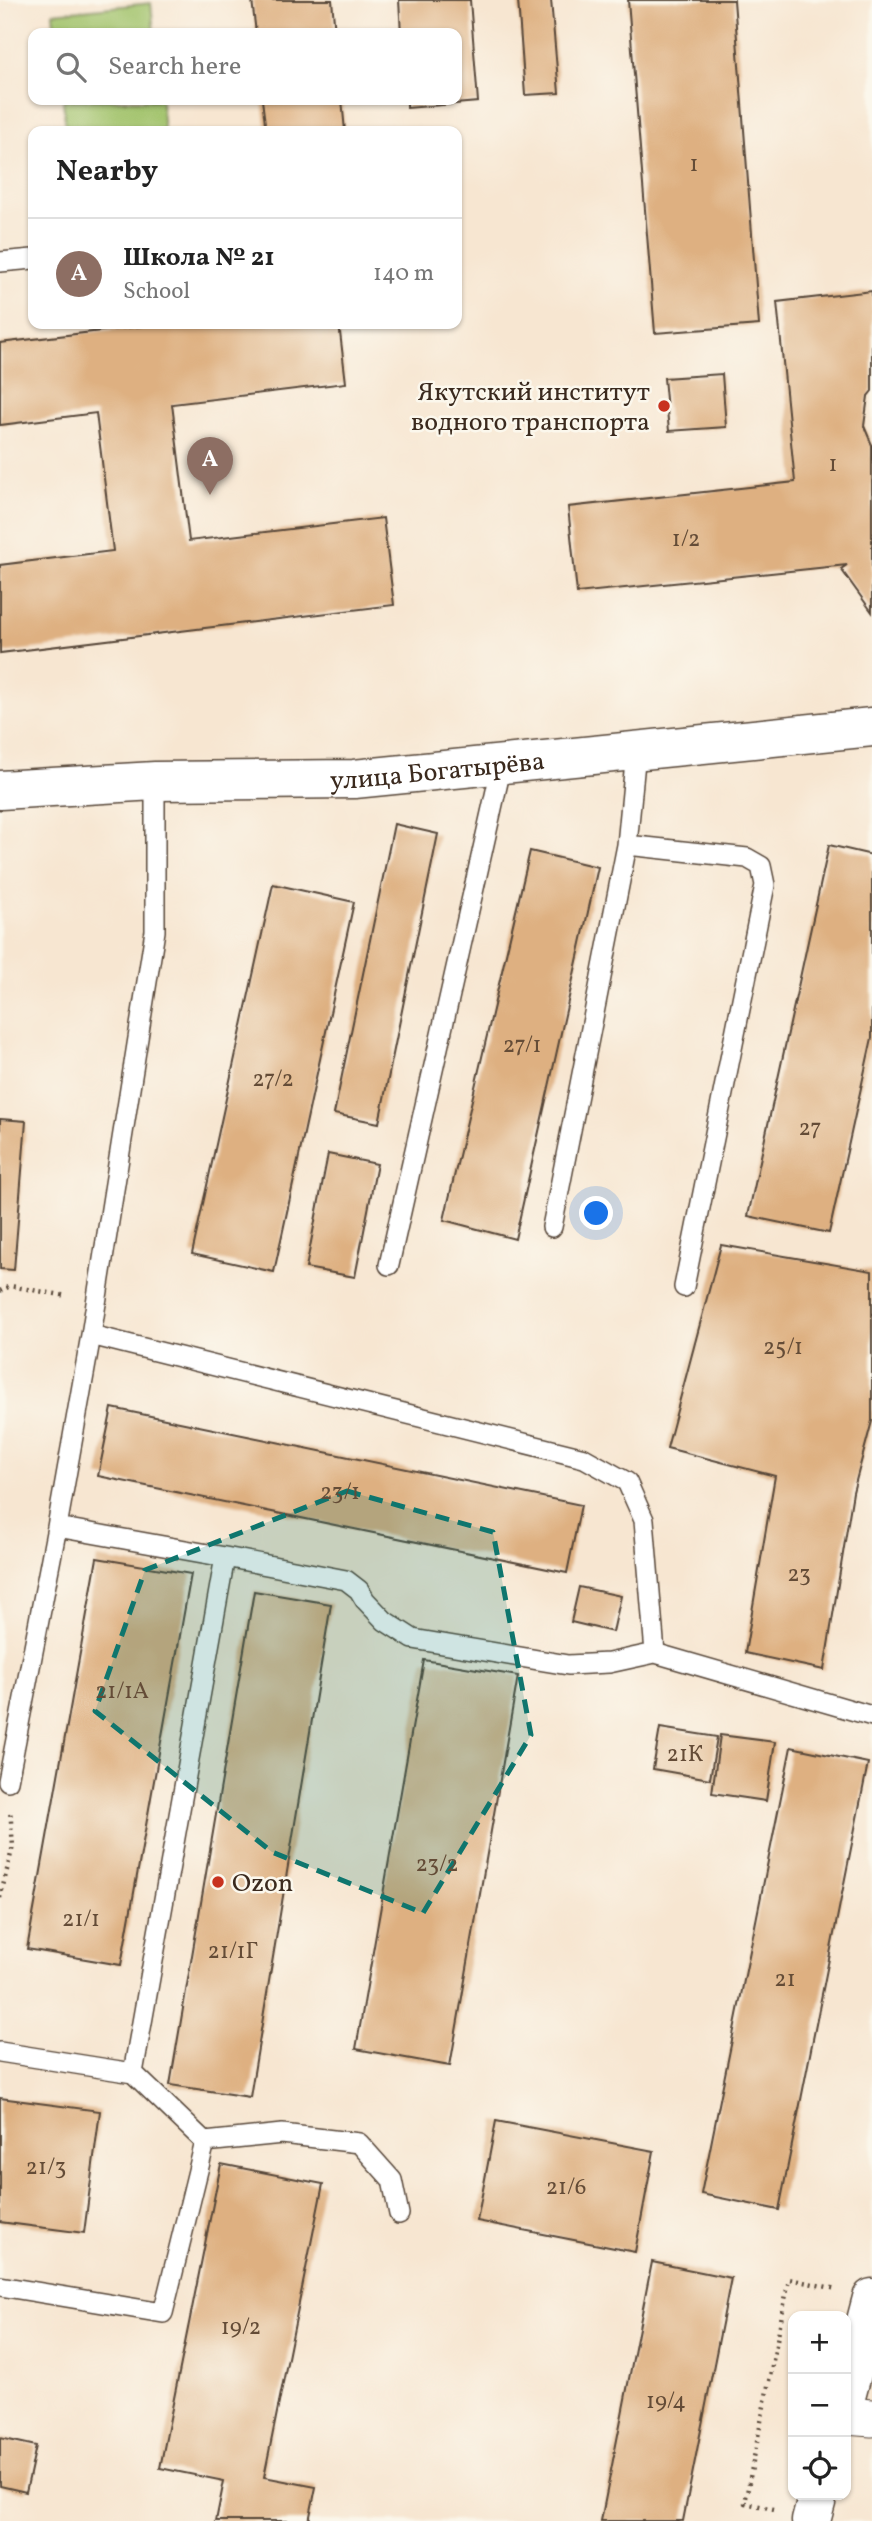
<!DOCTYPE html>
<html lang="en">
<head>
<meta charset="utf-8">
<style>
	body { margin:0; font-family:Vollkorn,serif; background:#f6f6f6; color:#222 }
	.controls { position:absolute; right:21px; bottom:21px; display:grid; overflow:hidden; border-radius:14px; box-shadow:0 2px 5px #0004 }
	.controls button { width:63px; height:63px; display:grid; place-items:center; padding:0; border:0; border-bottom:2px solid #e0e0e0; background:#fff; color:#222; font:35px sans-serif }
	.you { position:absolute; left:597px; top:1214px; width:24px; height:24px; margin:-18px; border:5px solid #fff; border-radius:50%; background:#1a73e8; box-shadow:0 0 0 10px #1a73e833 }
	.badge { display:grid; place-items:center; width:46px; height:46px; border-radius:50%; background:#1a73e8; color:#fff; font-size:23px; font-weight:700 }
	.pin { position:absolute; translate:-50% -58px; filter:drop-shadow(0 2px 4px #0008) }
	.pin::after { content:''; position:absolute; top:37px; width:24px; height:21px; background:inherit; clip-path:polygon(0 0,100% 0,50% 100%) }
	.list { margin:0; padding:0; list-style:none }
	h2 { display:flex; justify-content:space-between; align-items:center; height:91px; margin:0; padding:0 28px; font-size:30px }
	h2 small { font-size:23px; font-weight:400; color:#767676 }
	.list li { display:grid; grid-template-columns:46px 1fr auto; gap:21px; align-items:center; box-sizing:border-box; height:112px; padding:0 28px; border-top:2px solid #e0e0e0 }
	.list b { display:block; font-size:26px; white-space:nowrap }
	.list p { margin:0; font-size:23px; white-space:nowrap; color:#767676 }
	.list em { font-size:23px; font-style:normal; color:#767676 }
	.icon { flex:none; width:38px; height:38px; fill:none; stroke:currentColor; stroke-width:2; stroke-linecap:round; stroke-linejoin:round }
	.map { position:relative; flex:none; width:872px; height:2521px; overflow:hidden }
	.search { position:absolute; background:#fff; box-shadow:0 2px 5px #0004; left:28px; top:28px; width:434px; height:77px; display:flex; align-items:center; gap:18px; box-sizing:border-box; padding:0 24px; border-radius:14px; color:#767676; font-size:26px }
	.panel { position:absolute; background:#fff; box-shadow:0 2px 5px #0004; left:28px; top:126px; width:434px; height:203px; border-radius:14px }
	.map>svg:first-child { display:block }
	.green { fill:#a2c36c; stroke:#6e7645; stroke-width:2 }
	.building { fill:#deb081 }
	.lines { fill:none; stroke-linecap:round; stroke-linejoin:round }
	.lane-casing { stroke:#574639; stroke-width:22 }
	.street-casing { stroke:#574639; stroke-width:39 }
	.secondary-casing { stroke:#574639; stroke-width:41 }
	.path { stroke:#574639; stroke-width:4.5; stroke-dasharray:2 5; stroke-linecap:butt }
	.lane { stroke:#fff; stroke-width:19 }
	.street { stroke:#fff; stroke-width:37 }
	.secondary { stroke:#fff; stroke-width:38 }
	.marked { fill:#0f766e; fill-opacity:0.2; stroke:#0f766e; stroke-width:5; stroke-dasharray:14 9; stroke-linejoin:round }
	.poi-dot { fill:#c8321e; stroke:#fbf7ec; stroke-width:2.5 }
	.labels { text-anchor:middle; stroke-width:5; stroke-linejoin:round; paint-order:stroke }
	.number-label { font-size:23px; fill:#644c37 }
	.poi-label { font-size:26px; fill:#3b2a1e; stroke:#fbf7ec; text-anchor:end }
	.street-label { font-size:26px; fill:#3b2a1e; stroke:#fbf7ec }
</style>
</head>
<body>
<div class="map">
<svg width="872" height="2521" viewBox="0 0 872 2521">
	<rect width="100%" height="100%" fill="#fbf7ec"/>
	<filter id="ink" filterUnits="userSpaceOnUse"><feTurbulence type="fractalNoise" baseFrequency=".0143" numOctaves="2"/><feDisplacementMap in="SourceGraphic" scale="14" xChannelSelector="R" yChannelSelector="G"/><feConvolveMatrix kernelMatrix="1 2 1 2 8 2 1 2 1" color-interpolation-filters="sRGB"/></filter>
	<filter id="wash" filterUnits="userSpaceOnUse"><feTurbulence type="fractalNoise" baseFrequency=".00686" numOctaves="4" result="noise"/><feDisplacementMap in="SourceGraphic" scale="28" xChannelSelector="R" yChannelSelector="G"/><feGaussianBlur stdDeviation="1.57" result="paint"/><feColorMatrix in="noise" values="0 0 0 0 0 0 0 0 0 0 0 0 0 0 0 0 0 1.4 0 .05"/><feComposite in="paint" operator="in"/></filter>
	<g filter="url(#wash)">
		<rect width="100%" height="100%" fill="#f7e6d1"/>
		<path class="green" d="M151,3l3,30h-99l-2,-20z
			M63,100h98l3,31h-98z"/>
		<g id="blocks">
			<path class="building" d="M252,0h80l3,33h-79z
				M399,0h71l8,102 -71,6v-8h50v-67h-56z
				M518,0h33l8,93 -34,2z
				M628,0h106l25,325 -104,8z
				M262,100h80l3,31h-79z
				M872,291v100l-4,5 -4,30 8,19v167l-31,-43 6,-4 -270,28 -9,-86 227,-25 -18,-180z
				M160,324h179l7,59 -174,21 17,137 194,-23 11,87 -394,48v-88l113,-14 -17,-138 -96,12v-82z
				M722,374l4,53 -57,4 -5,-53z
				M394,824l44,10 -59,289 -45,-9z
				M829,845l43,10v183l-43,195 -81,-17z
				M530,851l68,16 -83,372 -71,-19z
				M273,884l81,18 -80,370 -82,-18z
				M0,1119l26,2 -12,149 -14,-1z
				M328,1154l49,10 -22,113 -49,-9z
				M721,1245l151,26v150l-19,71 -29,178 -79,-17 30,-177 -108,-28z
				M112,1408l469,97 -14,68 -469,-97z
				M97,1558l94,16 -70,391 -94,-16z
				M579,1587l42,9 -8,36 -42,-10z
				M254,1591l77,13 -81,493 -80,-12z
				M424,1660l94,16 -68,390 -94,-17z
				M660,1728l57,9 -7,42 -57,-10z
				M720,1735l55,7 -9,59 -54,-8z
				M791,1747l77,16 -89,447 -78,-16z
				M0,2098l100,13 -16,122 -84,-11z
				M496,2121l158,30 -19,101 -158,-31z
				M221,2164l102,20 -59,293 52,10 -7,34h-93l8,-40 -64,-13z
				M652,2262l79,16 -48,243h-82z
				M0,2438l36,8 -10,46 -26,-6z"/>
		</g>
	</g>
	<g filter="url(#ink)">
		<use href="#blocks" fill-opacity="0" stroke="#574639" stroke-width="2"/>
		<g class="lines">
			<g class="lane-casing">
				<path id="lane" d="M0,262l33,-3
					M636,751l-9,94 120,13 14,8 4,19 -81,402
					M155,781v150l-64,404 493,123 43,24 17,38 11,133 217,63
					M552,1227l75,-382
					M389,1265l113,-501
					M225,1557l121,23 13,10 6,10 20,21 28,18 155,26 41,-2 46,-10
					M8,1781l49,-254 34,-192
					M0,2052l133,21 92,-516 -168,-30
					M205,2142l77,-8 77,9 33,37 7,34
					M0,2286l163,27 42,-171 -72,-69"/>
			</g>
			<g class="street-casing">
				<path id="street" d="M846,2416l26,2"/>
			</g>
			<g class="secondary-casing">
				<g id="secondary">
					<path id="s1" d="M0,790l155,-9 199,-2 518,-52"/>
					<path d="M846,2397l26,-99"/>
					<path d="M811,2521l7,-26"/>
				</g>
			</g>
			<path class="path" d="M0,1291l10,-5 57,10
				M0,1898l13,-52 -3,-37
				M774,2509l-29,-6 44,-224 48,10"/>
			<use href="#lane" class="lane"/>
			<use href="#street" class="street"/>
			<use href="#secondary" class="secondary"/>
		</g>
	</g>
	<path class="marked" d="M347,1491l146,41 38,203 -108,178 -151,-61 -177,-141 50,-141z"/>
	<g class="poi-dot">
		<circle cx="664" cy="406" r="7"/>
		<circle cx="218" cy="1882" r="7"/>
	</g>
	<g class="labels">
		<g class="number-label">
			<text x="694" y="171">1</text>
			<text x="833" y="471">1</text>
			<text x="686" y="546">1/2</text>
			<text x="522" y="1052">27/1</text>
			<text x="273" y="1086">27/2</text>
			<text x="810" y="1135">27</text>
			<text x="783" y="1354">25/1</text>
			<text x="340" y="1499">23/1</text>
			<text x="799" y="1581">23</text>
			<text x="122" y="1698">21/1А</text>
			<text x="685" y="1761">21К</text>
			<text x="437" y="1871">23/2</text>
			<text x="81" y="1926">21/1</text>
			<text x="233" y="1958">21/1Г</text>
			<text x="785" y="1986">21</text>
			<text x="46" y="2174">21/3</text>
			<text x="566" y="2194">21/6</text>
			<text x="241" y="2334">19/2</text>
			<text x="666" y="2408">19/4</text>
		</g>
		<g class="poi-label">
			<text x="650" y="400">Якутский институт<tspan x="650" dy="30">водного транспорта</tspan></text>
			<text x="232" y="1891" text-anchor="start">Ozon</text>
		</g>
		<g class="street-label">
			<text dy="9" stroke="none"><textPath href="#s1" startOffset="438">улица Богатырёва</textPath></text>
		</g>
	</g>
</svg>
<div class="controls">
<button>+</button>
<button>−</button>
<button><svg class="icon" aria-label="locate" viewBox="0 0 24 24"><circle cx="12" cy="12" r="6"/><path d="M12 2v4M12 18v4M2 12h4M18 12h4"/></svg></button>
</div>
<div class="you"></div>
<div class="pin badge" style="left:210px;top:495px;background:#8d6e63">A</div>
<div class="search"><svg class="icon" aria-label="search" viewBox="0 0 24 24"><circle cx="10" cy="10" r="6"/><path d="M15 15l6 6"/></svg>Search here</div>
<section class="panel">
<h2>Nearby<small></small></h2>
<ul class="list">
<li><span class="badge" style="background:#8d6e63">A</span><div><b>Школа № 21</b><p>School</p></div><em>140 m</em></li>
</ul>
</section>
</div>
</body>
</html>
